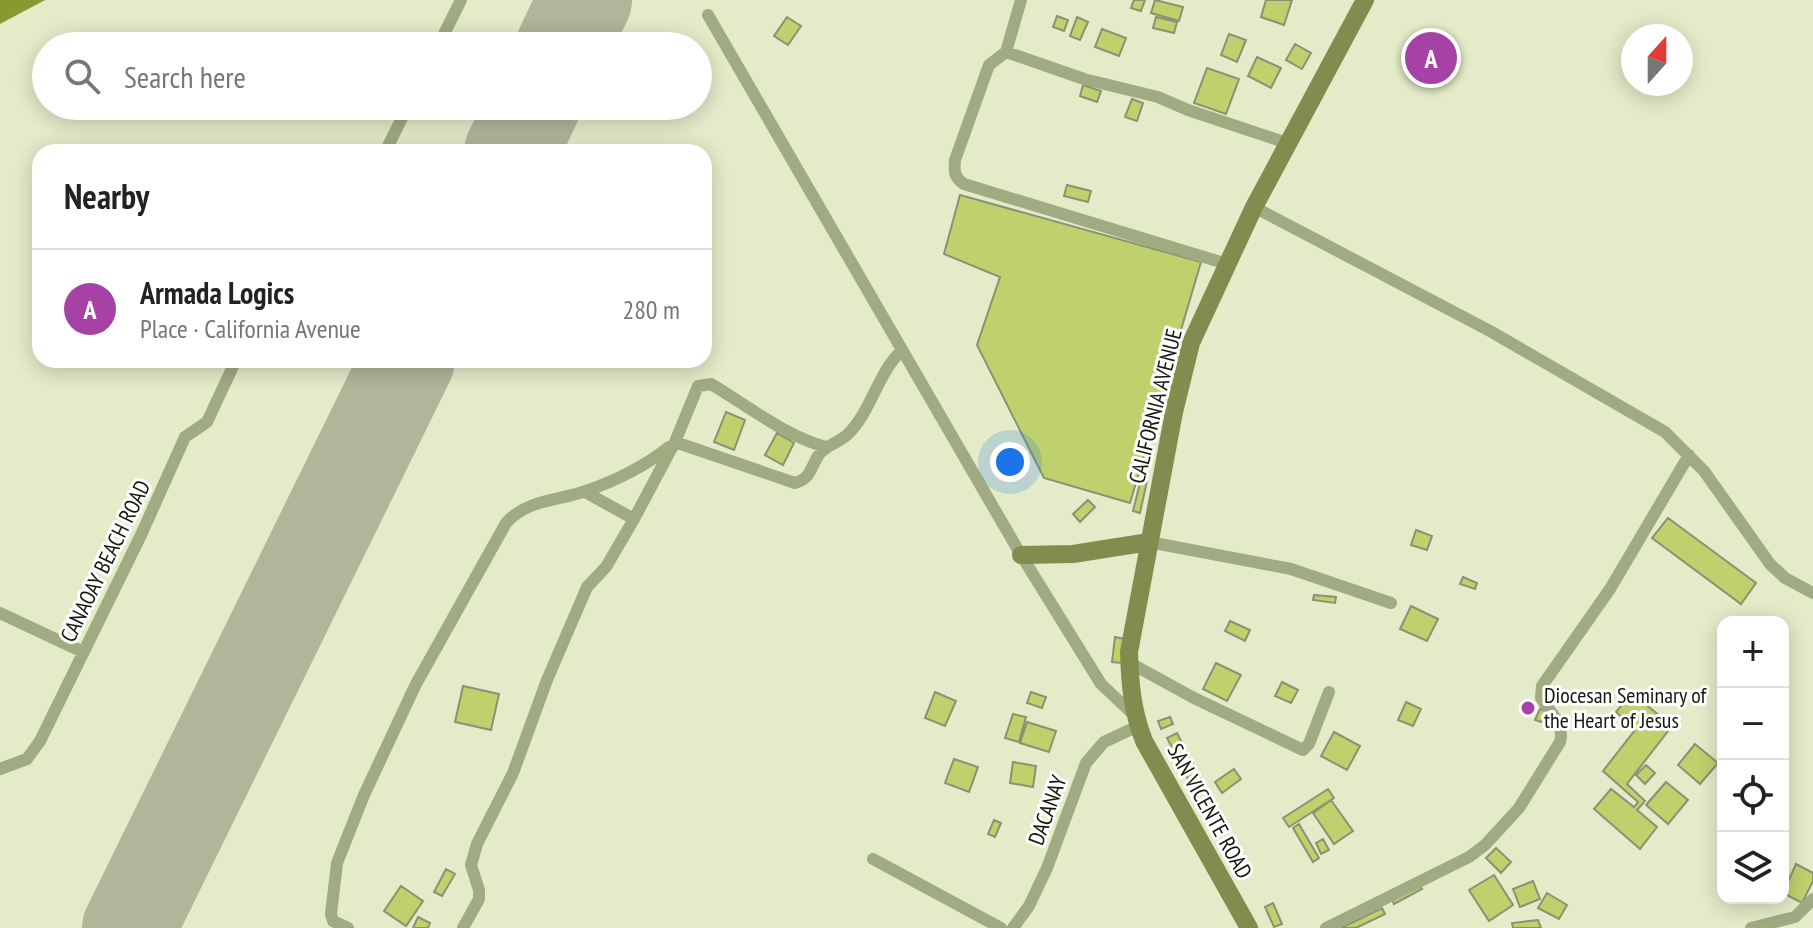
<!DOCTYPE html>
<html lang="en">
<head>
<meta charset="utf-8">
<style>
	body { margin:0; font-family:"PT Sans Narrow",sans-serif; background:#f6f6f6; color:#222 }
	.controls { position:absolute; right:24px; bottom:24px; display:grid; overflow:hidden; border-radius:16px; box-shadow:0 4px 20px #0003 }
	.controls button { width:72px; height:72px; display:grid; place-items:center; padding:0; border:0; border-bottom:2px solid #e0e0e0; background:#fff; color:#222; font:40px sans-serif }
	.compass { position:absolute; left:1621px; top:24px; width:72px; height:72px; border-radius:50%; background:#fff; box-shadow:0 4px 20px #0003; rotate:21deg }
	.you { position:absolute; left:1010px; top:462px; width:28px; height:28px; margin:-20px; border:6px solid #fff; border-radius:50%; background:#1a73e8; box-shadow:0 0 0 12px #1a73e833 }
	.badge { display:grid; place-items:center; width:52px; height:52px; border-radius:50%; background:#a641a5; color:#fff; font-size:26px; font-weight:700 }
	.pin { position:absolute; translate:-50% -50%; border:4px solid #fff; box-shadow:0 2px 8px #0006 }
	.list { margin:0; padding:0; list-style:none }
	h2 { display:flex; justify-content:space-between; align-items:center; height:104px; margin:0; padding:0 32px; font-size:34px }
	h2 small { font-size:26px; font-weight:400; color:#767676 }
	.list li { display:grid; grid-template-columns:52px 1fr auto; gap:24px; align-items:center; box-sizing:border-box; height:120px; padding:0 32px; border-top:2px solid #e0e0e0 }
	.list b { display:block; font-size:30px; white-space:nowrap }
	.list p { margin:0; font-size:26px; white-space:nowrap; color:#767676 }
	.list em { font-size:26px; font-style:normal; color:#767676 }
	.icon { flex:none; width:44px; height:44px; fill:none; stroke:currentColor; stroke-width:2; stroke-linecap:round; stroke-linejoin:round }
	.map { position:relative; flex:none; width:1813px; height:928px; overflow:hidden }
	.search { position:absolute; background:#fff; box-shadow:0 4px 20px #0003; left:32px; top:32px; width:680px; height:88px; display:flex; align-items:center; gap:20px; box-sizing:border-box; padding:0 28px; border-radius:44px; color:#767676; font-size:30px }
	.panel { position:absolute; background:#fff; box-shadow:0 4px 20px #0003; left:32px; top:144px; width:680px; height:224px; border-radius:24px }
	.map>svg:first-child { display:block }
	.water { fill:#889931 }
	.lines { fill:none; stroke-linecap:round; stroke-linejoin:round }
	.runway { stroke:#b0b69a; stroke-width:94 }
	.building { fill:#bed16c; stroke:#8a9272; stroke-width:2 }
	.street { stroke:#a1ab81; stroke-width:12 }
	.secondary { stroke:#808d4e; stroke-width:18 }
	.poi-dot { fill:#a641a5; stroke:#fff; stroke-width:3 }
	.labels { text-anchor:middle; stroke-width:6; stroke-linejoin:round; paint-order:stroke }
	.street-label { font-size:22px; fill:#15170b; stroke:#fff }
	.poi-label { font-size:22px; fill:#15170b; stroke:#fff; text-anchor:start }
</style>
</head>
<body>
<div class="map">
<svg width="1813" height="928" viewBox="0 0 1813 928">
	<rect width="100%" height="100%" fill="#e3ebc9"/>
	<path class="water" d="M0,0h45l-45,24z"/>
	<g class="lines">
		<path class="runway" d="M563,46l22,-46
			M511,152l22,-46
			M129,928l279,-568"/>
	</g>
	<path class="building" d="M1134,0h11l-4,11 -10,-3z
		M1155,0l28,7 -4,14 -28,-8z
		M1266,0h26l-8,25 -23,-8z
		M1057,16l11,4 -4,11 -11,-4z
		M787,17l14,9 -13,19 -14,-9z
		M1077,17l11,5 -8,18 -10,-4z
		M1156,17l21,5 -3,11 -21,-5z
		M1102,29l24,9 -7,18 -24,-9z
		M1229,34l17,6 -9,22 -16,-7z
		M1427,37l24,11 -16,33 -24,-13z
		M1295,44l16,9 -9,16 -16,-9z
		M1257,57l24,11 -10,20 -23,-12z
		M1207,68l32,11 -13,35 -32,-11z
		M1083,85l18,6 -4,11 -17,-6z
		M1132,99l11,4 -6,18 -12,-4z
		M1067,185l24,6 -3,11 -24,-6z
		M960,195l241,67 -71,241 -86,-25 -67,-133 23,-68 -56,-23z
		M726,412l19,8 -11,30 -20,-8z
		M777,433l17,10 -11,22 -18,-10z
		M1141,479l6,2 -7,32 -7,-2z
		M1088,500l7,7 -15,15 -7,-8z
		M1668,518l88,65 -15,21 -89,-66z
		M1416,530l16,6 -5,14 -16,-5z
		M1463,577l14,6 -2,6 -15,-5z
		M1314,595l22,2 -1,6 -22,-3z
		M1411,606l27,13 -11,22 -27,-12z
		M1230,621l20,9 -5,11 -20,-10z
		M1115,637l10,2 -3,24 -10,-1z
		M1216,663l25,12 -14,26 -24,-12z
		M1282,682l16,8 -7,13 -16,-7z
		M463,686l36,8 -8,36 -36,-8z
		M935,692l21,9 -11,25 -20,-8z
		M1031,692l15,5 -4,11 -15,-5z
		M1632,693l40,33 -45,58 18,17 -8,9 20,17 -17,22 -46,-40 17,-20 23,18 4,-5 -35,-31 32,-41 -19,-18z
		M1406,702l15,7 -8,17 -15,-6z
		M1540,709l6,2 -5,11 -6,-2z
		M1013,714l13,3 -7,25 -14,-4z
		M1170,717l3,7 -12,5 -3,-8z
		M1027,722l29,9 -7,21 -29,-9z
		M1334,732l26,14 -13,24 -26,-14z
		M1177,733l25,49 -10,5 -25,-49z
		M1695,744l23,19 -18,21 -22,-19z
		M954,759l24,8 -9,25 -24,-9z
		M1013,762l23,4 -3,21 -23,-4z
		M1646,765l9,8 -10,11 -9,-9z
		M1234,769l7,10 -19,14 -7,-11z
		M1666,782l22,18 -20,24 -22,-19z
		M1328,789l6,9 -45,29 -6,-9z
		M1331,800l22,31 -19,13 -21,-31z
		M994,820l7,3 -6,14 -7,-3z
		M1299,824l20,34 -6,4 -20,-34z
		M1323,839l6,11 -8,4 -5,-11z
		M1496,848l15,14 -10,11 -15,-15z
		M1796,864l17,9v8l-11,22 -19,-10z
		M446,869l9,5 -13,22 -8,-4z
		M1494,875l19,30 -24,16 -20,-31z
		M1533,881l7,18 -20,8 -7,-18z
		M1419,885l3,4 -28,15 -2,-5z
		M401,886l22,15 -17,25 -22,-15z
		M1547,893l20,12 -8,14 -21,-11z
		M1273,903l9,21 -8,3 -9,-20z
		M1382,908l3,6 -29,14h-15z
		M418,917l12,6 -2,5h-15z
		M1538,920l3,8h-28l-1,-5z"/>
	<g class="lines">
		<path class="street" d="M1021,0l-15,52 -17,13 -34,95c-1,12 -1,17 9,24l263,80
			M708,15l313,540 80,129 33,31
			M438,46l23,-46
			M1006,52l78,27 74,18 30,13 99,33
			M385,152l23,-46
			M1254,207l236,124 175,101 39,39 66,93 15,14 28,15
			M675,442l120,41c16,-5 15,-14 23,-27 7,-11 21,-13 30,-22 24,-24 29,-60 54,-84
			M585,492l49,27
			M1149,542l142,27 100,34
			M0,613l83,39
			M1130,663l64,35 109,52 6,-6 20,-52
			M0,769l27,-10 13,-18 101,-206 44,-98 22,-15 29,-62
			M873,859l128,69
			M348,928l-15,-7 -2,-7 6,-51 27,-68 52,-111 90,-161c22,-24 51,-22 80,-32 29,-10 59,-25 83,-44
			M463,928l16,-29v-9l-8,-25 6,-21 36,-71 34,-93 40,-93 19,-20 28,-48 41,-77 23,-56 13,-2c37,22 74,52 115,63
			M1013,928l16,-22 18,-38 39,-105 18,-21 34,-16
			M1326,928l143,-71 16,-12 34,-37 41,-66c5,-19 -10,-29 -19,-44l1,-12 68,-97 79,-134
			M1751,928l44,-11 18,-18"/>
		<path class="secondary" d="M1021,555l52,-1 76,-12
			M1249,928l-105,-187c-12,-31 -14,-57 -15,-89l45,-240 17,-69 63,-136 111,-207"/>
	</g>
	<circle class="poi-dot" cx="1528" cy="708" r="8"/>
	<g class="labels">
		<g class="street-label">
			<text transform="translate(1155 406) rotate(-76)" y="8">CALIFORNIA AVENUE</text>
			<text transform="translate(105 561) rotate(-64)" y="8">CANAOAY BEACH ROAD</text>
			<text transform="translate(1047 810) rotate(-70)" y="8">DACANAY</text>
			<text transform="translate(1210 811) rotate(61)" y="8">SAN VICENTE ROAD</text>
		</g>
		<g class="poi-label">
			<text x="1544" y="703">Diocesan Seminary of<tspan x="1544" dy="25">the Heart of Jesus</tspan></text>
		</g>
	</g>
</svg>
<div class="controls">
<button>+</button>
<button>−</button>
<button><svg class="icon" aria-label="locate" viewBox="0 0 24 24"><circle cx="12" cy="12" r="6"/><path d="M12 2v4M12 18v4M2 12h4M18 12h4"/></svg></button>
<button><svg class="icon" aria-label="layers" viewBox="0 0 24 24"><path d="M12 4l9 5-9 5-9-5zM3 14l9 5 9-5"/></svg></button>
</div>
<svg class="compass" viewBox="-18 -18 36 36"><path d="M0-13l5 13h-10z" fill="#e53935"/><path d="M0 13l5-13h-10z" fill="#767676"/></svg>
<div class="you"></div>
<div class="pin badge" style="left:1431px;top:58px">A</div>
<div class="search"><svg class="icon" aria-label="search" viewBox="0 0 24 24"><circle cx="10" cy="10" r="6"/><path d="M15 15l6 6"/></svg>Search here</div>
<section class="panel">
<h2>Nearby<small></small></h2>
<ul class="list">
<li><span class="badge">A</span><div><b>Armada Logics</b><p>Place · California Avenue</p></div><em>280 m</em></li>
</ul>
</section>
</div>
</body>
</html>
